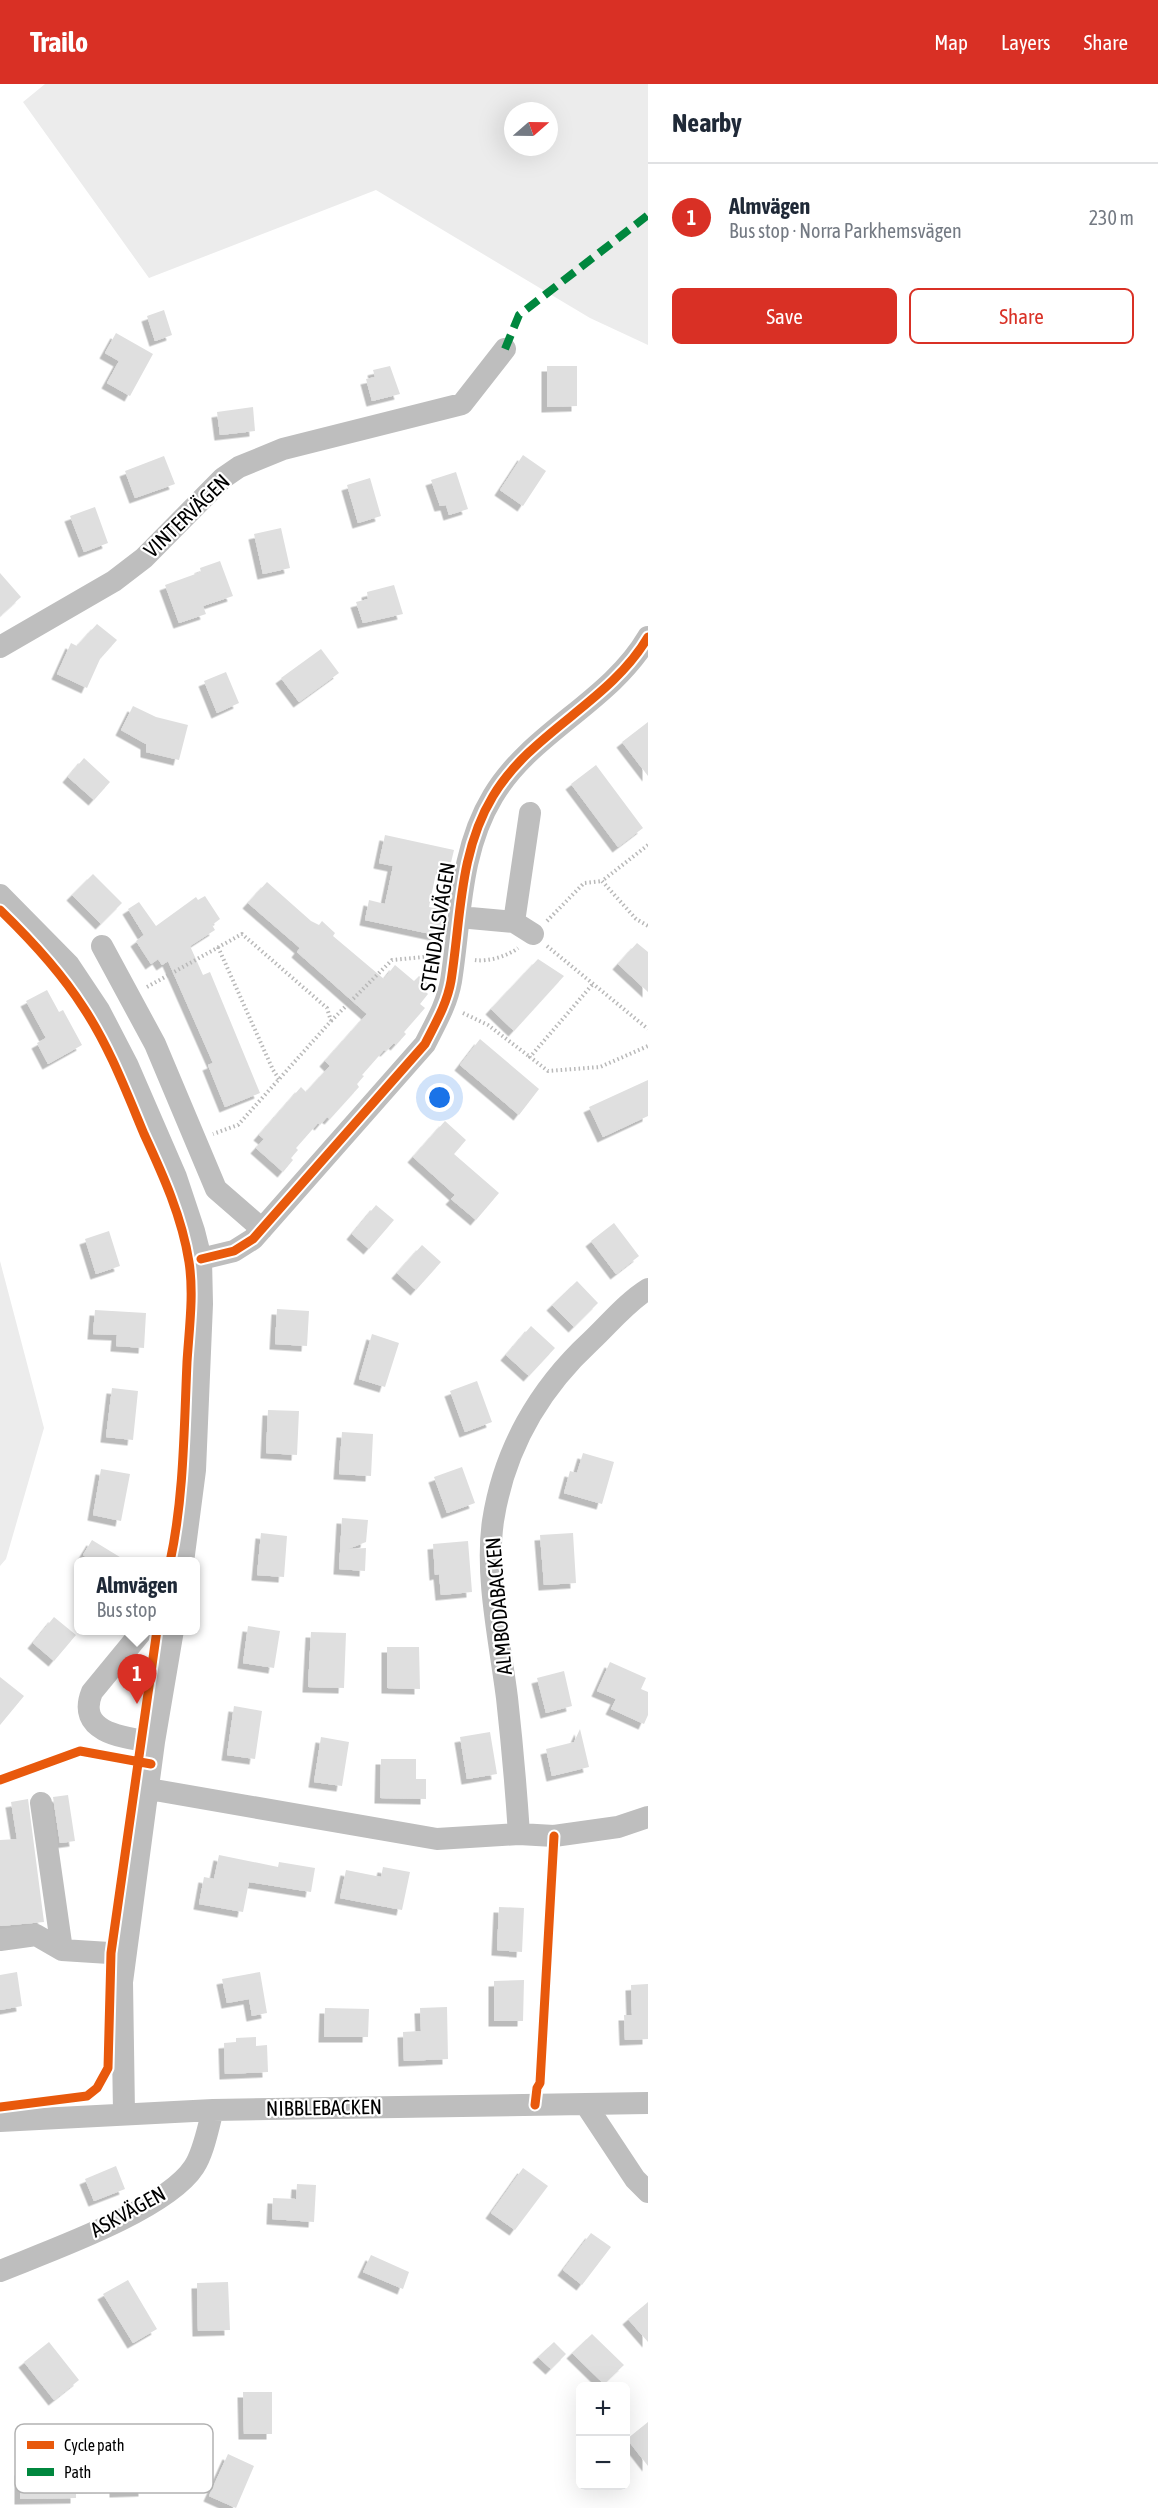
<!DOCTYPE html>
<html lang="en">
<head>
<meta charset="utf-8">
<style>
	body { margin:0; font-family:"Asap Condensed",sans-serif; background:#f6f6f7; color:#1f2937 }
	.controls { position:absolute; right:18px; bottom:18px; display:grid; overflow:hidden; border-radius:9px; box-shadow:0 6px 24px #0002 }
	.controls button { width:54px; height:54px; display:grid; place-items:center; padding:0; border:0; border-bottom:2px solid #e0e1e3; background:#fff; color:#1f2937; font:30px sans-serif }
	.compass { position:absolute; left:504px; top:18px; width:54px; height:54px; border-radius:50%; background:#fff; box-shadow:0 6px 24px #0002; rotate:70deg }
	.you { position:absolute; left:440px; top:1014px; width:21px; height:21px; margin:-15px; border:4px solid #fff; border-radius:50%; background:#1a73e8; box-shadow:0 0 0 9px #1a73e833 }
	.badge { display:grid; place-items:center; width:39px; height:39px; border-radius:50%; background:#d93025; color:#fff; font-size:20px; font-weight:700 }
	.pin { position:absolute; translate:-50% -50px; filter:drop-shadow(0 2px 3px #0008) }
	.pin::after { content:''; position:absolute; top:32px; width:21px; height:18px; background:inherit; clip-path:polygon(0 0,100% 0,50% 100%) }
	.popup { position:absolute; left:74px; top:1473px; width:126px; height:78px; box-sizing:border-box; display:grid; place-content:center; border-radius:9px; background:#fff; filter:drop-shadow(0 2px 4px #0005); font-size:20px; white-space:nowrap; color:#747a83 }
	.popup b { font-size:22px; color:#1f2937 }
	.popup::after { content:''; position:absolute; left:50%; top:100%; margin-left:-12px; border:12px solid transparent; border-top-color:#fff }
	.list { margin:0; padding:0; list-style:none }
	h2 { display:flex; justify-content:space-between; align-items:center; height:78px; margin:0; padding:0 24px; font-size:26px }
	h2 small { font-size:20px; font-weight:400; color:#747a83 }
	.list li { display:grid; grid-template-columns:39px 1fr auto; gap:18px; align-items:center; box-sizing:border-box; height:108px; padding:0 24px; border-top:2px solid #e0e1e3 }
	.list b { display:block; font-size:22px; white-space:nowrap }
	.list p { margin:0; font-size:20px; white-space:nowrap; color:#747a83 }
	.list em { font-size:20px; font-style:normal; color:#747a83 }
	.actions { display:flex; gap:12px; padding:18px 24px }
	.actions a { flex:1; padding:14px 0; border:2px solid #d93025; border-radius:9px; text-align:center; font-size:21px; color:#d93025 }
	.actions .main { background:#d93025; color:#fff }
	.map { position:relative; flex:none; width:648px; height:2424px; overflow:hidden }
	header { display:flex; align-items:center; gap:36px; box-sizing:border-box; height:84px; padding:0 30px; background:#d93025; color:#fff }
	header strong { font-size:28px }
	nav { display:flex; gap:33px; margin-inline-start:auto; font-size:21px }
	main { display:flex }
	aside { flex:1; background:#fff }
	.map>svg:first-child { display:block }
	.green { fill:#ececec; fill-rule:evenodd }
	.building { fill:#dfdfdf; filter:url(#shadow) }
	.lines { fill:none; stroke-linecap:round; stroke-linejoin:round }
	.path { stroke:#b9b9b9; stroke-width:4; stroke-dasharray:1.5 3; stroke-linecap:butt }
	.minor { stroke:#bebebe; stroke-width:22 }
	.quiet { stroke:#00873e; stroke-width:8; stroke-dasharray:15 8; stroke-linecap:butt }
	.cycleway-casing { stroke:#fff; stroke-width:13 }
	.cycleway { stroke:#e8590c; stroke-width:9 }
	.labels { text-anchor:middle; stroke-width:4.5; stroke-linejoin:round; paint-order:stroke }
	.street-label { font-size:21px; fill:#000; stroke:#fff }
	.key { fill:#fff; stroke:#b2b2b2; stroke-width:1.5 }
	.key-label { font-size:16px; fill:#000 }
</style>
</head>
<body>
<header>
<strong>Trailo</strong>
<nav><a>Map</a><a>Layers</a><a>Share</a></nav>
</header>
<main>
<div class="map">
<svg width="648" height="2424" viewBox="0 0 648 2424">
	<defs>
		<filter id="shadow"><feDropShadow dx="-5.5" dy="5.5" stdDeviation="0" flood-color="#0004"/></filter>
	</defs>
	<rect width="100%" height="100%" fill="#fff"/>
	<path class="green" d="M45,0h603v261l-58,-27 -214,-128 -227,88 -126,-176zM513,27h36v36h-36z
		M0,1177l44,167 -38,131 -6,7z"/>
	<path class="building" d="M164,226l8,25 -17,6 -8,-25z
		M116,249l37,21 -23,42 -23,-13 12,-22 -14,-8z
		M390,282l10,28 -28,7 -6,-22 9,-2 -2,-7z
		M547,282h30v40l-30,1z
		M253,323l2,24 -35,4 -3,-23z
		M523,371l23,16 -23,35 -23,-16z
		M164,372l11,28 -40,14 -10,-27z
		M456,388l12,37 -19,6 -3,-10 -6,1 -9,-26z
		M370,394l11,38 -23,7 -11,-38z
		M95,423l13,36 -24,9 -14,-36z
		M281,444l9,40 -27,6 -9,-40z
		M220,477l13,35 -30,10 3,8 -27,9 -14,-38 36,-13 -1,-4z
		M0,489l21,24 -21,19z
		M394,501l9,29 -40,9 -7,-21 12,-3 -1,-7z
		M97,540l20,16 -17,19 -13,29 -30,-14 14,-31 6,3z
		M321,565l18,24 -40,29 -18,-24z
		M226,588l13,31 -22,10 -13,-32z
		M133,622l23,11 32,8 -9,35 -33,-8v-8l-25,-14z
		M648,638v54l-26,-34z
		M84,674l26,24 -16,18 -26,-23z
		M596,681l47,63 -25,19 -47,-63z
		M385,751l69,15 -5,21 -12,-3 -8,39 17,3 -6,26 -75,-16 4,-20 16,4 8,-38 -14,-3z
		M93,790l29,29 -21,21 -29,-29z
		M267,798l44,39 8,4 3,-4 13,12 -2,3 51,43 11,-14 19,16 5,-5 12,10 -5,6 2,2 -8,10 5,4 -21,24 2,2 -10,11 -2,-2 -8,8 -2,-1 -22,25 2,1 -7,8 2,3 -29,32 -3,-2 -7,8 -2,-2 -22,25 2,2 -7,8 2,2 -10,12 -27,-24 8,-9 -5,-4 42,-48 5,5 24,-26 -5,-5 42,-47 -70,-62 3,-4 -52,-45z
		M205,812l15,23 -8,6 3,5 -25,16 13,29 7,-3 50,121 -35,14 -17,-42 5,-2 -45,-102 -6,4 -4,-6 -7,5 -15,-23 8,-6 -16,-26 11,-7 17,24 40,-29 2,3z
		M637,859l11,9v40l-30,-28z
		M538,875l26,17 -50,55 -23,-22z
		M47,906l12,22 4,-2 19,35 -34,19 -11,-21 9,-5 -20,-37z
		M480,955l59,50 -20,26 -59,-50z
		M648,996v36l-45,21 -14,-30z
		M445,1037l21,19 -12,14 45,39 -23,27 -25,-21 4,-4 -42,-38z
		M376,1121l18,15 -25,29 -17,-15z
		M614,1139l25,33 -23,18 -25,-33z
		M109,1147l11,35 -24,8 -11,-35z
		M422,1161l19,17 -25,28 -19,-17z
		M577,1197l21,22 -24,24 -22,-22z
		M277,1225l32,2 -2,35 -32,-2z
		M95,1226l51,3 -2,35 -28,-2 1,-11 -24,-1z
		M531,1242l24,22 -26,28 -23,-21z
		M372,1250l27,9 -14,44 -26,-8z
		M477,1297l15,41 -27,10 -15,-41z
		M112,1304l26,3 -5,49 -27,-3z
		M268,1326l31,1 -2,44 -31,-2z
		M342,1348l31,2 -2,42 -32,-2z
		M583,1369l31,9 -12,42 -38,-11 6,-22 7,2z
		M462,1383l13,36 -28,10 -13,-36z
		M101,1385l29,5 -9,47 -28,-6z
		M342,1434l26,2 -2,22 -18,7 18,-1 -1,23 -26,-2z
		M261,1449l26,3 -3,41 -27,-2z
		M573,1449l3,50 -32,2 -4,-50z
		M92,1456l36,22h-34l-11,-7z
		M468,1457l4,51 -31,3 -2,-21 -4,1 -2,-31z
		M54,1533l22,18 -22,26 -21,-18z
		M248,1542l32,5 -6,37 -31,-5z
		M311,1548l35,1 -2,55 -36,-1z
		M387,1563h32l1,42 -33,-1z
		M610,1578l36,16 -5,11 7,3v23l-4,9 -33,-15 5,-10 -19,-8z
		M564,1587l8,35 -26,7 -9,-35z
		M0,1593l24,19 -24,29z
		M234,1622l28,5 -7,48 -28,-4z
		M580,1645l9,38 -37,9 -6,-27 28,-7z
		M490,1648l7,42 -30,5 -7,-42z
		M321,1653l28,5 -7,44 -28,-4z
		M381,1675h35v20h10v20l-46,-1z
		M68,1711l7,46 -15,2 -7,-46z
		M28,1715l16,123 -44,4v-86l17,-1 -6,-37z
		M219,1771l59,12 1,-5 36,6 -4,24 -62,-10 -6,30 -44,-8 5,-27 10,2z
		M383,1783l27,5 -8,38 -62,-12 6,-28 35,7z
		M499,1823l25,1 -2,44 -25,-2z
		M17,1888l5,34 -22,4v-35z
		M260,1888l7,41 -15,3 -3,-17 -22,4 -5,-24z
		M524,1896l-1,41h-29v-40z
		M648,1900v55l-23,1 -1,-25h8l-1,-30z
		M447,1923l1,52 -44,2 -1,-29 18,-1 -1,-23z
		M325,1924l44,1 -1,28h-44z
		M256,1953v9l11,-1 1,27 -43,2 -1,-31 12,-1v-4z
		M116,2082l9,23 -31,12 -9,-22z
		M523,2084l25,18 -33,44 -24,-17z
		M297,2100l19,1 -2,37 -42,-3 1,-21 23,1z
		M591,2149l20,14 -29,38 -19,-15z
		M371,2171l38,17 -6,17 -40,-17z
		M128,2196l29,49 -24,14 -30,-49z
		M228,2198l2,48 -32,1 -1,-48z
		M648,2218v40l-20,-23z
		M592,2250l32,31 -20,19 -32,-31z
		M49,2258l30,38 -25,20 -30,-38z
		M554,2258l12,12 -15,15 -13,-12z
		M243,2308h29v42h-28z
		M648,2338v44l-21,-27z
		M39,2361h30v22l45,-2v-11l29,-1 1,38 -29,1v-5l-39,1v10l-56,1v-29h19z
		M228,2370l26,12 -18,42 -27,-12z"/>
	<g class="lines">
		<path class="path" d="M648,761l-46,36 34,38 12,7
			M547,837l37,-38 18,-2
			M547,862l101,83
			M218,863l55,123 6,9
			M475,876c13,2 33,-4 43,-12
			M592,901l-62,72 18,14 52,-4 48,-21
			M147,903l95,-53 85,74 4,13 -93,104 -25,9
			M463,929l25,12 42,32
			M331,937l61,-61 42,-4"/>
		<path class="minor" d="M0,563l114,-66 30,-23 79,-80 16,-11 44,-18 179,-45 43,-55
			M0,811l69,70 30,45 28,54 49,113 18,54 7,28 1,45 -7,166 -12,92
			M459,833l55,5 19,12
			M514,838l16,-109
			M102,862l53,98 61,145 46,40
			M201,1175l33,-8 19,-12 172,-195c10,-20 22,-40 26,-63 10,-63 8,-129 42,-185 38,-64 117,-94 155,-159
			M143,1546l-51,62c-17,42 35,46 62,50
			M149,1705l288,50 82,-5 35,2 64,-9 30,-10
			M41,1719l21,147
			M519,1750c-3,-46 -7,-91 -12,-136 -7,-56 -22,-122 -14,-177 11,-71 46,-132 98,-180 18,-17 36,-39 57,-52
			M0,1856l36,-5 26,15 63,4
			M586,2021l49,74 13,13
			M124,2029l-2,-131 32,-240 19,-112
			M0,2037l213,-11 435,-7
			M0,2187c49,-20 166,-61 194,-104 10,-15 14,-40 19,-57"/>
		<path class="quiet" d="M505,265l14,-34 129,-100"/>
		<g class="cycleway-casing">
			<path id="cycleway" d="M0,826c31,30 60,61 83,97 26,39 43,84 61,127 19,41 38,83 45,128 5,32 0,68 -2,100 -3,66 -3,135 -17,200
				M201,1175l33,-8 19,-12 172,-195c10,-20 22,-40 26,-63 10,-63 8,-129 42,-185 38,-64 117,-94 155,-159
				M0,1696l80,-29 71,13
				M535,2021l2,-17 3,-5 14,-247
				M0,2023l87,-11 10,-8 11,-20 3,-115 46,-323"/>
		</g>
		<use href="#cycleway" class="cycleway"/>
	</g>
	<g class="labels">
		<g class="street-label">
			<text transform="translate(187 432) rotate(-44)" y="7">VINTERVÄGEN</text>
			<text transform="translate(438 843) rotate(-81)" y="7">STENDALSVÄGEN</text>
			<text transform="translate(499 1522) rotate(-95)" y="7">ALMBODABACKEN</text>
			<text transform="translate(324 2024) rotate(-1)" y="7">NIBBLEBACKEN</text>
			<text transform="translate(128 2128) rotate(-29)" y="7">ASKVÄGEN</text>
		</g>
	</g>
	<rect x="15" y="2340" width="198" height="69" rx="9" class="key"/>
	<rect x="27" y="2357" width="27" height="8" fill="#e8590c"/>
	<rect x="27" y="2384" width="27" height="8" fill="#00873e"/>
	<g class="key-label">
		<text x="64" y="2367">Cycle path</text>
		<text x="64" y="2394">Path</text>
	</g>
</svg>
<div class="controls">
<button>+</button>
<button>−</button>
</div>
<svg class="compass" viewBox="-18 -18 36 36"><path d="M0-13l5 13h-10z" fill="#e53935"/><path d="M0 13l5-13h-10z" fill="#747a83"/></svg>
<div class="you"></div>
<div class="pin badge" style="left:137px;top:1620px">1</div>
<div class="popup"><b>Almvägen</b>Bus stop</div>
</div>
<aside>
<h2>Nearby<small></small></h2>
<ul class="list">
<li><span class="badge">1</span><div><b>Almvägen</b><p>Bus stop · Norra Parkhemsvägen</p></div><em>230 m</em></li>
</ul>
<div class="actions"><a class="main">Save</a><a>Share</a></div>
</aside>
</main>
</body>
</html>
